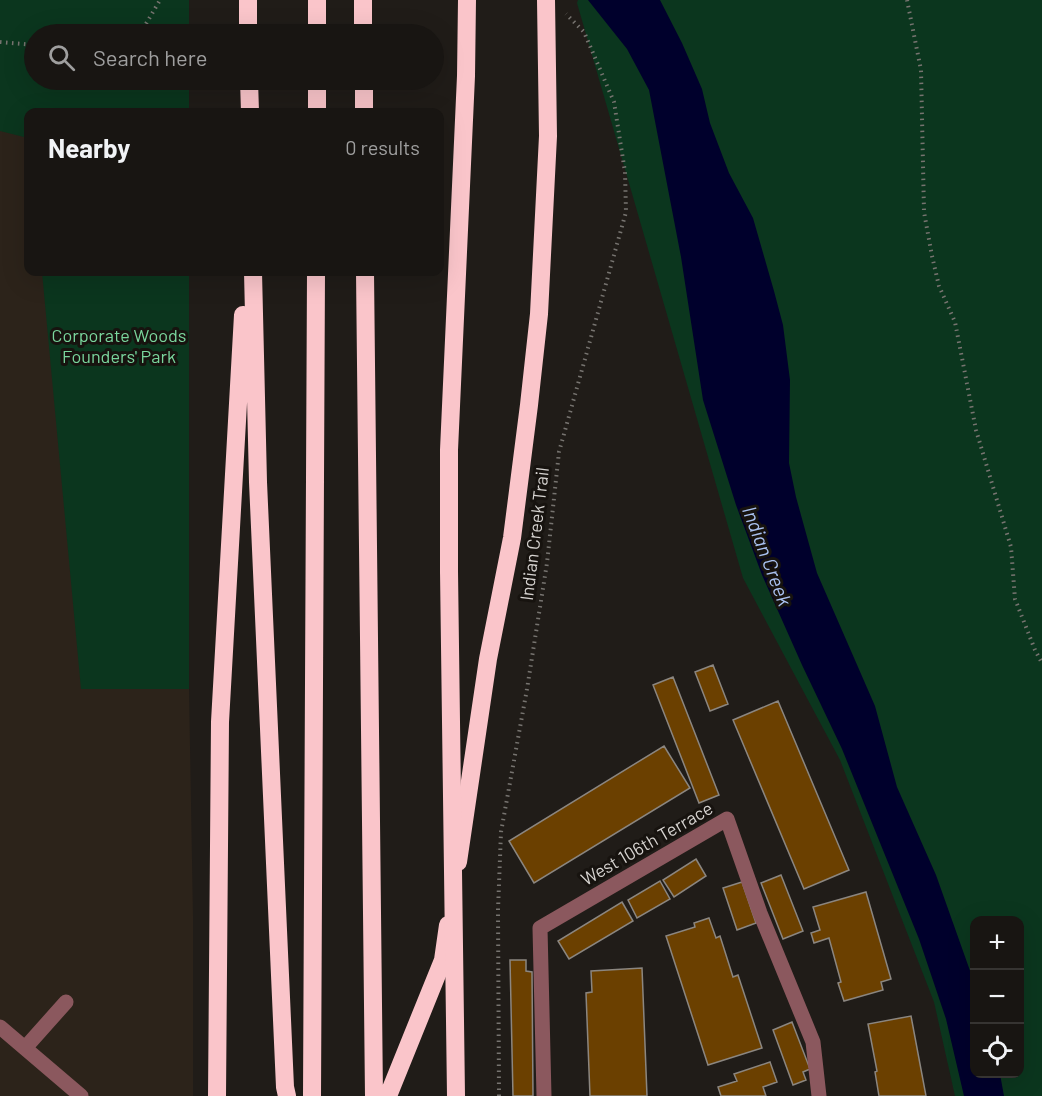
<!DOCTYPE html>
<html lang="en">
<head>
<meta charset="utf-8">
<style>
	body { margin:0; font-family:Barlow,sans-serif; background:#252220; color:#f1f3f6 }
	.controls { position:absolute; right:18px; bottom:18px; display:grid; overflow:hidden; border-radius:12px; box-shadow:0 6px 24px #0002 }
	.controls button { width:54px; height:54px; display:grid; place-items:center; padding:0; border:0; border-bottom:2px solid #363432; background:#181512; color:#f1f3f6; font:30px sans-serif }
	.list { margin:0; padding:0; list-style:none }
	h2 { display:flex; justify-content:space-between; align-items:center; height:78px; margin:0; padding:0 24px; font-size:26px }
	h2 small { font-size:20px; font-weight:400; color:#9f9f9f }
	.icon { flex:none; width:33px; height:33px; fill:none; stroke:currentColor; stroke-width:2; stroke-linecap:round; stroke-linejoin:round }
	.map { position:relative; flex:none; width:1042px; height:1096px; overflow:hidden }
	.search { position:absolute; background:#181512; box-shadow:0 6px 24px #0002; left:24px; top:24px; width:420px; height:66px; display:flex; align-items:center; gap:15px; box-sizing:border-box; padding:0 21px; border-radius:33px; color:#9f9f9f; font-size:22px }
	.panel { position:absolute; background:#181512; box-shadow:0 6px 24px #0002; left:24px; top:108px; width:420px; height:168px; border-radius:12px }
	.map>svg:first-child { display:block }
	.built { fill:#2c231a }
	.green { fill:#0b361e; fill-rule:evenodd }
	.water { fill:#00002c }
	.building { fill:#6b4000; stroke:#8b8680; stroke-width:1.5 }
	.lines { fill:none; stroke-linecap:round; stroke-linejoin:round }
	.path { stroke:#777470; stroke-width:4; stroke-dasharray:1.5 4.5; stroke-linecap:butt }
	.minor { stroke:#8b585e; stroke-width:15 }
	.highway { stroke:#fac5ca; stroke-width:18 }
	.highway-bridge { stroke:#fac5ca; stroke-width:18 }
	.labels { text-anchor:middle; stroke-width:6; stroke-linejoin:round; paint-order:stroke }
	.park-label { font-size:18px; fill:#7ad69d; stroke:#17130f }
	.street-label { font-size:18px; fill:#d5d2cf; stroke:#17130f }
	.water-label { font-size:20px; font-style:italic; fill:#a9c1f0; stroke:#17130f }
</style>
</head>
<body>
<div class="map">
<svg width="1042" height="1096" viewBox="0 0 1042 1096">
	<rect width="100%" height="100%" fill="#201c18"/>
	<path class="built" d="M0,0h189v34h-155v46h155v32h-161v160h161v417l4,227v180h-193z"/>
	<path class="green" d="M0,0h189v34h-155v46h155v32h-161v26l-28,-7z
		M578,0h464v1096h-87l-21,-94 -94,-242 -97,-182 -166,-575zM974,920h46v154h-46z
		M42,272h147v417h-108z"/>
	<path class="water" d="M588,0h72l22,43 20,46 8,34 19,50 24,45 21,73 9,34 7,55 -1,83 7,34 21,76 58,133 22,81 39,88 38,107v92h26l4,22h-40l-18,-77 -27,-80 -77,-190 -40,-84 -40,-90 -26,-70 -33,-105 -22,-143 -32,-167 -22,-41z"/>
	<path class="building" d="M713,665l15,39 -18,7 -15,-39z
		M673,677l46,118 -20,8 -46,-118z
		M778,701l71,169 -45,19 -71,-169z
		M664,746l26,42 -156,95 -25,-42z
		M696,859l10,17 -32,21 -11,-17z
		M781,875l22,56 -20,8 -22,-56z
		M660,881l10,18 -33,19 -9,-18z
		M742,882l14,41 -19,7 -14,-42z
		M866,892l25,87 -10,3 2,8 -39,11 -6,-18 3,-1 -12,-44 -15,5 -3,-10 9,-3 -7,-23z
		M622,902l11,19 -64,38 -11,-18z
		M709,918l7,20 4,-2 13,41 5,-2 24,73 -54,17 -42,-129 29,-9 -1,-4z
		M510,960h16v11l6,1 1,124h-20z
		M642,968l5,128h-57l-4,-103 6,-1 -1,-21z
		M911,1016l15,80h-47l-4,-24 2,-1 -9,-47z
		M792,1022l18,47 -7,3 3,8 -13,5 -20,-55z
		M770,1062l7,20 -14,5 3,9h-45l-3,-9 19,-6 -3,-7z"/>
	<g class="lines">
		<path class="path" d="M907,0l14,70 3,142 8,44 7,30 16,36 21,108 35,117 4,52 20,51 7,13
			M140,34l20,-34
			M0,42l34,3
			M499,1096l-1,-186 3,-78 26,-143 20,-126 12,-111 67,-240 -1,-40 -11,-70 -30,-70 -18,-18"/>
		<path class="minor" d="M0,1027l81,69
			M25,1048l41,-46
			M544,1096l-4,-168 187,-109 33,94 53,129 6,54"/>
		<path class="highway" d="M248,0v34
			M317,0v34
			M363,0v34
			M249,80l1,32
			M364,80v32
			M317,112v-32
			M253,272l5,210 27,605 2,9
			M365,272l9,824
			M449,571v-121l17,-374 1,-76
			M458,862l30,-203 24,-121 17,-133 10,-91 9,-178 -2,-136
			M217,1096l3,-374 23,-407
			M312,1096l4,-824
			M388,1096l55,-136 5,-35"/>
		<path class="highway-bridge" d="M449,571l7,525"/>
	</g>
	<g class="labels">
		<g class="park-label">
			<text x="119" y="342">Corporate Woods<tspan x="119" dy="21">Founders' Park</tspan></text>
		</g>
		<g class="street-label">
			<text transform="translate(535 534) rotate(-83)" y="6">Indian Creek Trail</text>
			<text transform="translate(647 844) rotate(-30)" y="6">West 106th Terrace</text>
		</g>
		<g class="water-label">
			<text transform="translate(767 556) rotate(69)" y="7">Indian Creek</text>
		</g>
	</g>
</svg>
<div class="controls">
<button>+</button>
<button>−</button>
<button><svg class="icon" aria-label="locate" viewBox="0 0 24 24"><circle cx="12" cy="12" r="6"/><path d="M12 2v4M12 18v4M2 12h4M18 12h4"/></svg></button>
</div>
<div class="search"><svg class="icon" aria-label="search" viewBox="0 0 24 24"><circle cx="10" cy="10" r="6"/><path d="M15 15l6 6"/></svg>Search here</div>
<section class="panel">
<h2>Nearby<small>0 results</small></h2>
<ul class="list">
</ul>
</section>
</div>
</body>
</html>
